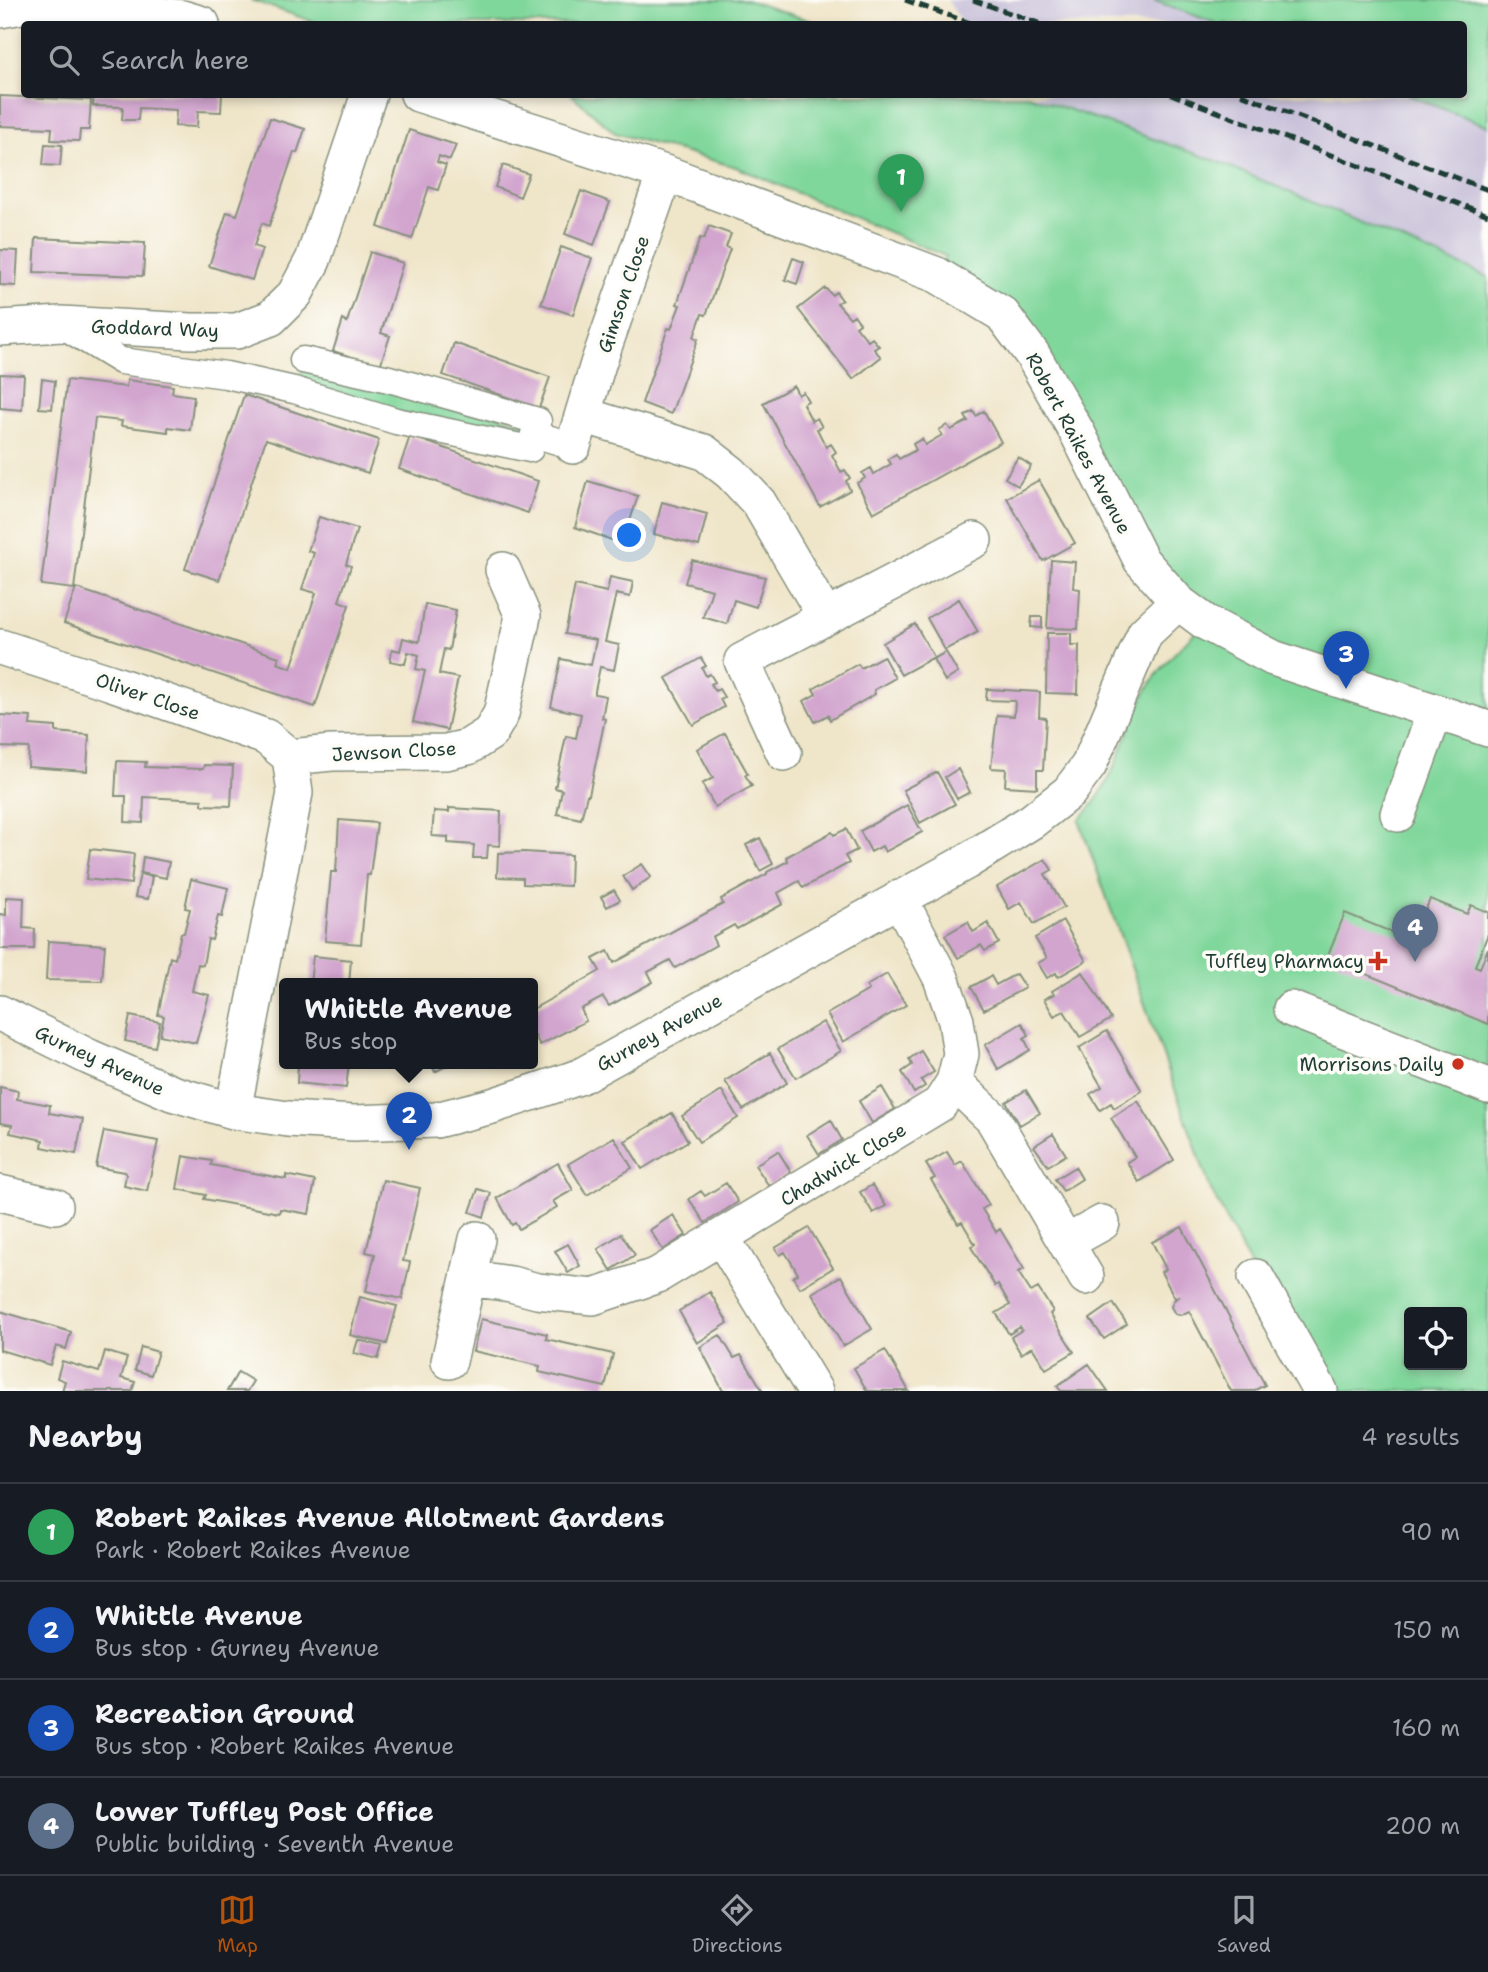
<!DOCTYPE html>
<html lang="en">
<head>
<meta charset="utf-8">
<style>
	body { margin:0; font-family:"Shantell Sans",sans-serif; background:#20242c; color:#f1f3f6 }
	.controls { position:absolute; right:21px; bottom:21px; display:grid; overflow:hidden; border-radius:7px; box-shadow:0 4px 10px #0003 }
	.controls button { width:63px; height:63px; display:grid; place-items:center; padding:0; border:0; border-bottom:2px solid #363941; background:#171b24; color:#f1f3f6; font:35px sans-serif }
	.you { position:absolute; left:630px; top:536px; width:24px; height:24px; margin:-18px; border:5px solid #fff; border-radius:50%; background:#1a73e8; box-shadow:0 0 0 10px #1a73e833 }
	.badge { display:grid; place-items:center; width:46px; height:46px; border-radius:50%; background:#b45309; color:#fff; font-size:23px; font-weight:700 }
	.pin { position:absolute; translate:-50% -58px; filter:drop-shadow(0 2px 4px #0008) }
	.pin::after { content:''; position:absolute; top:37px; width:24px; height:21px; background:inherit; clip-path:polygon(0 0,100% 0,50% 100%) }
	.popup { position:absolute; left:279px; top:978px; width:259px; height:91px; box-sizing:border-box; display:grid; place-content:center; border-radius:7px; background:#171b24; filter:drop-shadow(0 2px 5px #0005); font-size:23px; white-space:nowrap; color:#9ea1a6 }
	.popup b { font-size:26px; color:#f1f3f6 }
	.popup::after { content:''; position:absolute; left:50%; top:100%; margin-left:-14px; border:14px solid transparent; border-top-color:#171b24 }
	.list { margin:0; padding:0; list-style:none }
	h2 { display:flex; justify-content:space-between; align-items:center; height:91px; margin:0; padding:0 28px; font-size:30px }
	h2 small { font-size:23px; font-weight:400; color:#9ea1a6 }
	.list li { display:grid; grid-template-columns:46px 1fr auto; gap:21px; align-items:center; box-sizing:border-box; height:98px; padding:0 28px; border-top:2px solid #363941 }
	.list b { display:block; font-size:26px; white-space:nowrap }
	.list p { margin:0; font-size:23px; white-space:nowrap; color:#9ea1a6 }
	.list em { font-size:23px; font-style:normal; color:#9ea1a6 }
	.icon { flex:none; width:38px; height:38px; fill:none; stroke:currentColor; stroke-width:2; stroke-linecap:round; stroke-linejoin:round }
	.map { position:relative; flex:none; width:1488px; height:1391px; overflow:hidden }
	.search { position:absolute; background:#171b24; box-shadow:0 4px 10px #0003; left:21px; right:21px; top:21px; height:77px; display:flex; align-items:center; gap:18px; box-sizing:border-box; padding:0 24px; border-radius:7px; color:#9ea1a6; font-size:26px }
	.sheet { height:483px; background:#171b24 }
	nav { display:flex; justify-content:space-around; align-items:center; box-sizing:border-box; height:98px; border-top:2px solid #363941; background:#171b24; font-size:19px; color:#9ea1a6 }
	nav a { display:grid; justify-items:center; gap:4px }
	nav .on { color:#b45309 }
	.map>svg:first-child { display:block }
	.industrial { fill:#c7c0d9 }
	.green { fill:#80d79b; stroke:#508a68; stroke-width:2; fill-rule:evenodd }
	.building { fill:#d2a5cf }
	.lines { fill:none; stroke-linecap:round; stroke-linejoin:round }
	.pedestrian-casing { stroke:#87917e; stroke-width:29 }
	.minor-casing { stroke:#87917e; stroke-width:38 }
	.pedestrian { stroke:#fff; stroke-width:26 }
	.minor { stroke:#fff; stroke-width:35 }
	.rail { stroke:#1f3d34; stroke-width:5; stroke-dasharray:10 5; stroke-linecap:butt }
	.poi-dot { fill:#c8321e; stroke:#fdfcf7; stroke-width:2.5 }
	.labels { text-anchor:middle; stroke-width:7; stroke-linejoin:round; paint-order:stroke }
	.street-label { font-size:19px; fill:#1f3d34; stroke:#fdfcf7 }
	.poi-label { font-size:19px; fill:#1f3d34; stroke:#fdfcf7; text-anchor:end }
</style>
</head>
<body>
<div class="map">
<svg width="1488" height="1391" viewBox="0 0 1488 1391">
	<rect width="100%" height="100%" fill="#fdfcf7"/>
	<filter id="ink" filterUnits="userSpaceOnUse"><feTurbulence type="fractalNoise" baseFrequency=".0143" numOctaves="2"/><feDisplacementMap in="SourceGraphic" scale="14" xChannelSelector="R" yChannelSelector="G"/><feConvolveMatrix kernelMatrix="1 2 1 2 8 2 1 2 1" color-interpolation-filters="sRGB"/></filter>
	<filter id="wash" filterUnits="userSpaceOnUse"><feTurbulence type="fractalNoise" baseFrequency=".00686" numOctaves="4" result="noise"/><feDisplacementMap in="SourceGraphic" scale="28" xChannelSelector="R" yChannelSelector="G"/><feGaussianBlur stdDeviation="1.57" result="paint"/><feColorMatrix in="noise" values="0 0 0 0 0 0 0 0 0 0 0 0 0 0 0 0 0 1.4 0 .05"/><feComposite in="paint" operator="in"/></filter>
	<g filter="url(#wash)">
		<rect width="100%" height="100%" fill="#efe5c9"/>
		<path class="industrial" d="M947,0h206l65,24h-255z
			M1028,95h379l81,31v151l-269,-115z"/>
		<path class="green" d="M251,0h496l73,24h-500z
			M1153,0h335v126l-81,-31 57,-1v-70h-246z
			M572,95h456l191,67 269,115v1114h-168l-64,-114 -45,-87 -132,-370c38,-37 43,-83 67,-128 14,-27 38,-48 59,-70l-27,-20 -146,-248 -95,-79 8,-19 -209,-89 -121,-34zM1409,1312h53v53h-53z
			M304,365l227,60 -6,18 -229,-55z"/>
		<g id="blocks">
			<path class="building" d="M94,94h128l-1,18 -23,-1 -1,16 -22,-1 1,-16 -37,-2 -1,12h-16l1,-13 -30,-1z
				M0,96l91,4 -2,30h-9l-1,11 -28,-1 1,-12 -52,-2z
				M270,118l35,11 -8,24 -3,-1 -25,74 -7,-3 -8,23 8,3 -10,31 -43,-14 18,-54 10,3z
				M409,130l47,15 -6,15 -11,-4 -2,6 9,3 -8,25 -9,-3 -17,52 -34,-12z
				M45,144l17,1 -2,21 -17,-1z
				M503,165l26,9 -9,23 -25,-10z
				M581,191l29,11 -16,43 -29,-11z
				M709,226l22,8 -5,13 4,2 -24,66 -4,-1 -8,23 4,2 -27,75 -29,-11 26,-75 3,1 9,-24 -3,-1 23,-66 4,1z
				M36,238l109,5 -2,33 -109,-4z
				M561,247l31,11 -19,57 -32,-11z
				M0,250l18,1 -2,35 -16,-1z
				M370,252l33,11 -22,70 9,3 -10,30 -47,-15 10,-31 4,2z
				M793,258l11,4 -7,22 -12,-4z
				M825,288l7,7 4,-3 6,8 -5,3 13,15 4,-3 6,8 -4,3 12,15 4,-3 7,8 -5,3 7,8 -28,22 -55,-70z
				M454,343l96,34 -11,31 -96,-33z
				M0,374l24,1 -2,35 -22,-2z
				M42,379l13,2 -3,28 -13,-1z
				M67,380l59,7 1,-7 46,6 -1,7 22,3 -4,34 -22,-3v5l-47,-6 1,-5 -27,-3 -21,171 -33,-4z
				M794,386l4,9 5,-3 5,9 -5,3 9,17 5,-3 5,9 -5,2 9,18 5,-3 5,8 -4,3 9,17 4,-2 5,8 -4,3 4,9 -30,17 -57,-104z
				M244,395l135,45 -11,33 -102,-34 -47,141 -34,-11z
				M973,411l3,5 8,-5 17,31 -128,71 -16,-30 8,-5 -3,-5 9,-5 3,6 17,-10 -3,-5 8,-5 3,5 17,-9 -3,-6 9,-5 3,6 17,-10 -3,-5 8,-5 4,5 17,-9 -3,-5z
				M410,436l128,45 -10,32 -129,-44z
				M1018,457l13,9 -13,20 -13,-8z
				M1039,480l36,63 -32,18 -36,-63z
				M588,481l50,15 -11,34 -2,-1 -5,14 -45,-16z
				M662,502l45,12 -8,32 -45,-12z
				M319,517l38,12 -11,35 5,2 -12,35 10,4 -34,102 -251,-84 12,-35 203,69 -2,6 14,5 25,-75 -14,-4 12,-36 -6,-2z
				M692,560l73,17 -9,30 -22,-7 -7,24 -24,-7 9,-27 -27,-7z
				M1051,560l24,2 -2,26 7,1 -2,40 -31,-1z
				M610,577l23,5 -3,15 -14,-3 -11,48 14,3 -5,25 -14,-3 -5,24v3l11,2 -4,22 3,1 -16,76h-2l-6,24 -24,-5 5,-24 -7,-2 11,-52 10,2 5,-24 -30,-7 10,-48 30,6 5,-25 -31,-6 10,-49 32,7z
				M959,599l19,33 -33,18 -18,-32z
				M425,604l31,6 -7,40 -5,-1 -5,25 19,4 -11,52 -34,-8 12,-51 -9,-2 3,-14 -11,-3 -3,12 -15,-3 2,-12 8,2 3,-13 16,4z
				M1032,617h10v11l-11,-1z
				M915,624l19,33 -33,18 -18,-32z
				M1047,633h24v12h8l-1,49 -32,-1z
				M946,652l12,21 -13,8 -12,-22z
				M883,656l12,22 -21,12 1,4 -45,26 -2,-5 -13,7 -11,-21 12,-7 -3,-5 45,-25 3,4z
				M701,658l5,8 -4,2 4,8 4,-2 5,8 -4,2 4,7 4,-2 5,8 -4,2 4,8 -31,18 -27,-47z
				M987,689l53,3 -1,25 7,1 -3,52h-6v18l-32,-2 1,-17 -15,-1 6,-53 17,1 1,-15 -29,-1z
				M0,715l31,2 -1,8 26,2v5l33,3 -2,36 -59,-4 1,-19 -29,-1z
				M725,733l23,41 -3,1 7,11 -37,21 -13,-23 11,-6 -16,-29z
				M117,761l29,1 -1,5 58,2 1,-4 29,1 -2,40 -29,-1v-5l-58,-3 -1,26 -18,-1 1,-26h-11z
				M958,769l12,23 -13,7 -12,-22z
				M937,772l18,32 -35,19 -17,-33z
				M907,805l15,27 -37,20 -3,-6 -11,6 -11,-21z
				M449,808l52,3 -1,35 -12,-1 -1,13h-14l1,-13 -26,-2v-6l-16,-1 2,-25 15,1z
				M339,820l38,3 -7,52h-3l-6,69 -36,-3 6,-69h5z
				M846,829l11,21 -12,6 4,7 -46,25 -4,-7 -21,12 5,11 -46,25 -3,-4 -22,12 4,8 -41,23 -5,-8 -22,12 5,10 -44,24 -6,-9 -22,12 5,12 -46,24 -7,-12v-24l67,-38 -7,-12 15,-8 6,12 109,-59 -2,-5 46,-25v-2l21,-11 -2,-4 46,-25 2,3z
				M760,838l13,26 -13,7 -14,-26z
				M90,849l44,5 -3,30 -45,-5z
				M524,852l47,3 -1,31 -47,-2v-6l-26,-1 1,-24z
				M143,857l26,5 -3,16 -25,-5z
				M1045,859l7,11 -7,4 19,33 -30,17 -13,-22 -12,7 -12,-22z
				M642,864l9,13 -19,13 -9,-14z
				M140,874l12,3 -4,22 -13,-2z
				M191,879l37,9 -6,29 -4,-1 -6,24 -4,-1 -5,26 -5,-1 -6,27 17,4 -13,48 -36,-8 4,-19 -6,-1 12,-58 5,2 6,-26h3l6,-24 -5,-1z
				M614,890l6,10 -13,7 -6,-10z
				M6,897l18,1 -1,30 12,1 -1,20h-34v-35l6,1z
				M1430,899l37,15 4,-9 17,7v22l-13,32 5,2 8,-20v76l-161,-66 18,-45 68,28z
				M1063,921l23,40 -28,16 -2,-4 -9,5 -9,-15 9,-5 -12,-20z
				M968,922l5,10 15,-9 11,20 -14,8 -4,-6 -23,13 -13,-23z
				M48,941l57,4 -3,36 -56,-1z
				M313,956l38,4 -2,24h-39z
				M1083,972l28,47 -31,18 -16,-26 -10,5 -10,-17 10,-5 -2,-3z
				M887,974l19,31 -63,37 -16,-28 42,-24 -3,-4z
				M1016,974l9,14 -41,22 -13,-23 20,-11 5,9z
				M130,1016l30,6 -5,25 -30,-6z
				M823,1022l18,29 -45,27 -18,-29z
				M1022,1023l7,12 -5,3 6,12 -32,19 -13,-24z
				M1107,1031l35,60 -28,17 -3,-5 -11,7 -10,-16 12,-7 -23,-39z
				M921,1051l13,21 -13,8 4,6 -11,7 -12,-21 10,-7 -3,-6z
				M770,1053l17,30 -44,27 -18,-29z
				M298,1064h51l-3,24 -49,-5z
				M431,1064h19l-15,8z
				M0,1087l18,4 -1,8 33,6 -1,8 34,6 -7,35 -34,-7 1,-7 -33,-7 2,-8 -12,-2z
				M882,1087l13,22 -23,14 -13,-22z
				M1026,1090l14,23 -20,12 -14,-23z
				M722,1091l16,27 -39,24 -17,-26z
				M1138,1101l36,59 -35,22 -12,-20 8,-5 -24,-39z
				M672,1113l16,28 -46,28 -17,-28z
				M831,1120l11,20 -23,14 -12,-19z
				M104,1131l54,10 -11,50 -23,-5 2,-12 -2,-2 -28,-5z
				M1053,1134l13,21 -18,11 -14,-20z
				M614,1137l18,31 -45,27 -19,-31z
				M778,1151l13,21 -22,14 -14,-21z
				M947,1152l8,13 7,-4 27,44 -7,4 14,23 4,-3 24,40 -6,3 13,20 7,-4 15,23 -3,3 24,38 -28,17 -14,-22 -11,7 -10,-17 11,-7 -2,-3 -11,7 -13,-21 14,-8 -12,-21 -3,2 -24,-39 4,-3 -13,-22 -4,2 -27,-44 4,-2 -9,-14z
				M183,1156l29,5 -1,4 75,14v-4l29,6 -6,33 -29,-5 -1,4 -75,-14 2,-4 -29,-6z
				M558,1163l15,27 -20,11 4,6 -38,22 -4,-6 -3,2 -15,-27z
				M1075,1167l7,12 -19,12 -8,-12z
				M383,1180l37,8 -17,73 7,1 -8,37 -36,-8 9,-37 -9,-2z
				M726,1183l12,19 -33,21 -16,-24 12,-8 4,5z
				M872,1185l14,21 -13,7 -13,-21z
				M478,1189l13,4 -7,24 -14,-5z
				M673,1215l13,20 -23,15 -13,-20z
				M1182,1227l83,158 -12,6h-22l-42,-80 -8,4 -6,-1 -4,-7 2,-6 7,-6 -5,3 -14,-26 5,-3 -14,-27z
				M809,1228l24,40 -33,20 -7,-11 5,-3 -5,-9 -8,-13 -5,3 -5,-7z
				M621,1234l14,21 -24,15 -13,-21z
				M568,1244l12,22 -12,7 -13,-22z
				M841,1276l31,53 -29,17 -31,-53z
				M710,1292l18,31 -31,20 -18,-32z
				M360,1297l37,9 -10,38 -37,-9z
				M1113,1303l14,21 -23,15 -14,-20z
				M0,1311l71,21 -5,17 -10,-3 -6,19 -50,-15z
				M481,1319l66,15 -1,5 67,15 -8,33 -66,-15 1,-6 -67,-15z
				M720,1335l14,23 7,-3 22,36h-40l-23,-44z
				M358,1340l24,6 -4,13 -24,-6z
				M141,1347l17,5 -7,23 -16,-5z
				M885,1350l13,22 11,19h-42l-13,-23z
				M105,1351l22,7 -6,20 14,4 -3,9h-70l3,-10 -8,-3 5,-17 37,11z
				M1089,1364l19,27h-47l-4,-5z
				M238,1372l15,9 -6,10h-20z"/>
		</g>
	</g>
	<g filter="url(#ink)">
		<use href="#blocks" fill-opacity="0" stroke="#87917e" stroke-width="2"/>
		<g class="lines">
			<g class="pedestrian-casing">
				<path id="pedestrian" d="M62,325l59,36 105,14 68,15 102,31 134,28 4,-15
					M303,360l86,19 149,42 -4,13 39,12"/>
			</g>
			<g class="minor-casing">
				<path id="minor" d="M0,10l32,-6 75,5 75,9 20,6
					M418,94l247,79 272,102 65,39 30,40 46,80 63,126 37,42 27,20 68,36 215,71
					M0,328l61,-4 130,7h46l34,-13 24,-24 18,-34 56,-166
					M583,415l121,37 27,21 28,30 66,113
					M573,446l25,-82 67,-191
					M0,647l112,36 154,54 24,20
					M784,753l-42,-92 232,-121
					M290,757l42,-4 114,-1 22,-5 22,-14 11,-19 22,-98 -20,-46
					M1398,814l37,-102
					M1291,1009l197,77
					M0,1013l89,44 83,36 61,18 55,8 66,4 82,-3 56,-14 87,-29 387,-215 66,-41 37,-29 20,-27 56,-132 33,-31
					M954,1082l39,37 93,158
					M233,1111l62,-318 -5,-36
					M0,1193l55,13
					M722,1238l93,153
					M1066,1243l36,-20
					M1256,1277l64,114
					M469,1278l42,6 26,7 56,6 65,-22 282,-171 14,-22 7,-28 -5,-33 -15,-43 -42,-80
					M449,1361l28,-122"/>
			</g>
			<use href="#pedestrian" class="pedestrian"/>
			<use href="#minor" class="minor"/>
			<path class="rail" d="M905,0l68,24
				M973,0l68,24
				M1171,94l317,121
				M1241,94l247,96"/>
		</g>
	</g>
	<g class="poi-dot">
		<path d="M1374.5 950.5h7v7h7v7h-7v7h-7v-7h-7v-7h7z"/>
		<circle cx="1458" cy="1064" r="7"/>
	</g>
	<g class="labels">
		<g class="street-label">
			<text transform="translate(623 294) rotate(-71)" y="7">Gimson Close</text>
			<text transform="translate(155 328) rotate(2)" y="7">Goddard Way</text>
			<text transform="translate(1079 443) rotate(62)" y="7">Robert Raikes Avenue</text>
			<text transform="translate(148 696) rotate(19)" y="7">Oliver Close</text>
			<text transform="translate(394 751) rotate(-3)" y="7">Jewson Close</text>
			<text transform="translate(659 1032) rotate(-29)" y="7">Gurney Avenue</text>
			<text transform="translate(100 1060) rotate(25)" y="7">Gurney Avenue</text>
			<text transform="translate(843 1164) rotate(-31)" y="7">Chadwick Close</text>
		</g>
		<g class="poi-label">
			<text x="1364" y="968">Tuffley Pharmacy</text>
			<text x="1444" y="1071">Morrisons Daily</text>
		</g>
	</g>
</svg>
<div class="controls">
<button><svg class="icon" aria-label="locate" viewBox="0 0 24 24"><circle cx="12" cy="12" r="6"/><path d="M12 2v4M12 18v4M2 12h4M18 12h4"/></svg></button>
</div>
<div class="you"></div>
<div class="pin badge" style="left:901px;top:212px;background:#2e9e5b">1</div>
<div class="pin badge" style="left:409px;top:1150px;background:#1a4fb4">2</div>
<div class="popup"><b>Whittle Avenue</b>Bus stop</div>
<div class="pin badge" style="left:1346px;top:689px;background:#1a4fb4">3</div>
<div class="pin badge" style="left:1415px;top:962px;background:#5c6f8a">4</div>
<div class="search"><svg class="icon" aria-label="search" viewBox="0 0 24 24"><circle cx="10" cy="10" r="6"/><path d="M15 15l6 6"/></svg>Search here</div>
</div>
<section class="sheet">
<h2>Nearby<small>4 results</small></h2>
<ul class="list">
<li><span class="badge" style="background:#2e9e5b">1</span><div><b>Robert Raikes Avenue Allotment Gardens</b><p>Park · Robert Raikes Avenue</p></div><em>90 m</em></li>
<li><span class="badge" style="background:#1a4fb4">2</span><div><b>Whittle Avenue</b><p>Bus stop · Gurney Avenue</p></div><em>150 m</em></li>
<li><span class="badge" style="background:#1a4fb4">3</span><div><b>Recreation Ground</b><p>Bus stop · Robert Raikes Avenue</p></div><em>160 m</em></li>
<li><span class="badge" style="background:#5c6f8a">4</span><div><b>Lower Tuffley Post Office</b><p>Public building · Seventh Avenue</p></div><em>200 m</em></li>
</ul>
</section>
<nav>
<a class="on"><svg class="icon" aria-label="map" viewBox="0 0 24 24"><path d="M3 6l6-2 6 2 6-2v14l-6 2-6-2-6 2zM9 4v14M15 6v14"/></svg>Map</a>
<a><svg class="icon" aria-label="directions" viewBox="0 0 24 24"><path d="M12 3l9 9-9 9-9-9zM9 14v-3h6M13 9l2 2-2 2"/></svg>Directions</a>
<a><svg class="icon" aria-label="saved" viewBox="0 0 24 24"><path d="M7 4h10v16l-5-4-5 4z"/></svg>Saved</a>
</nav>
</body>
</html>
